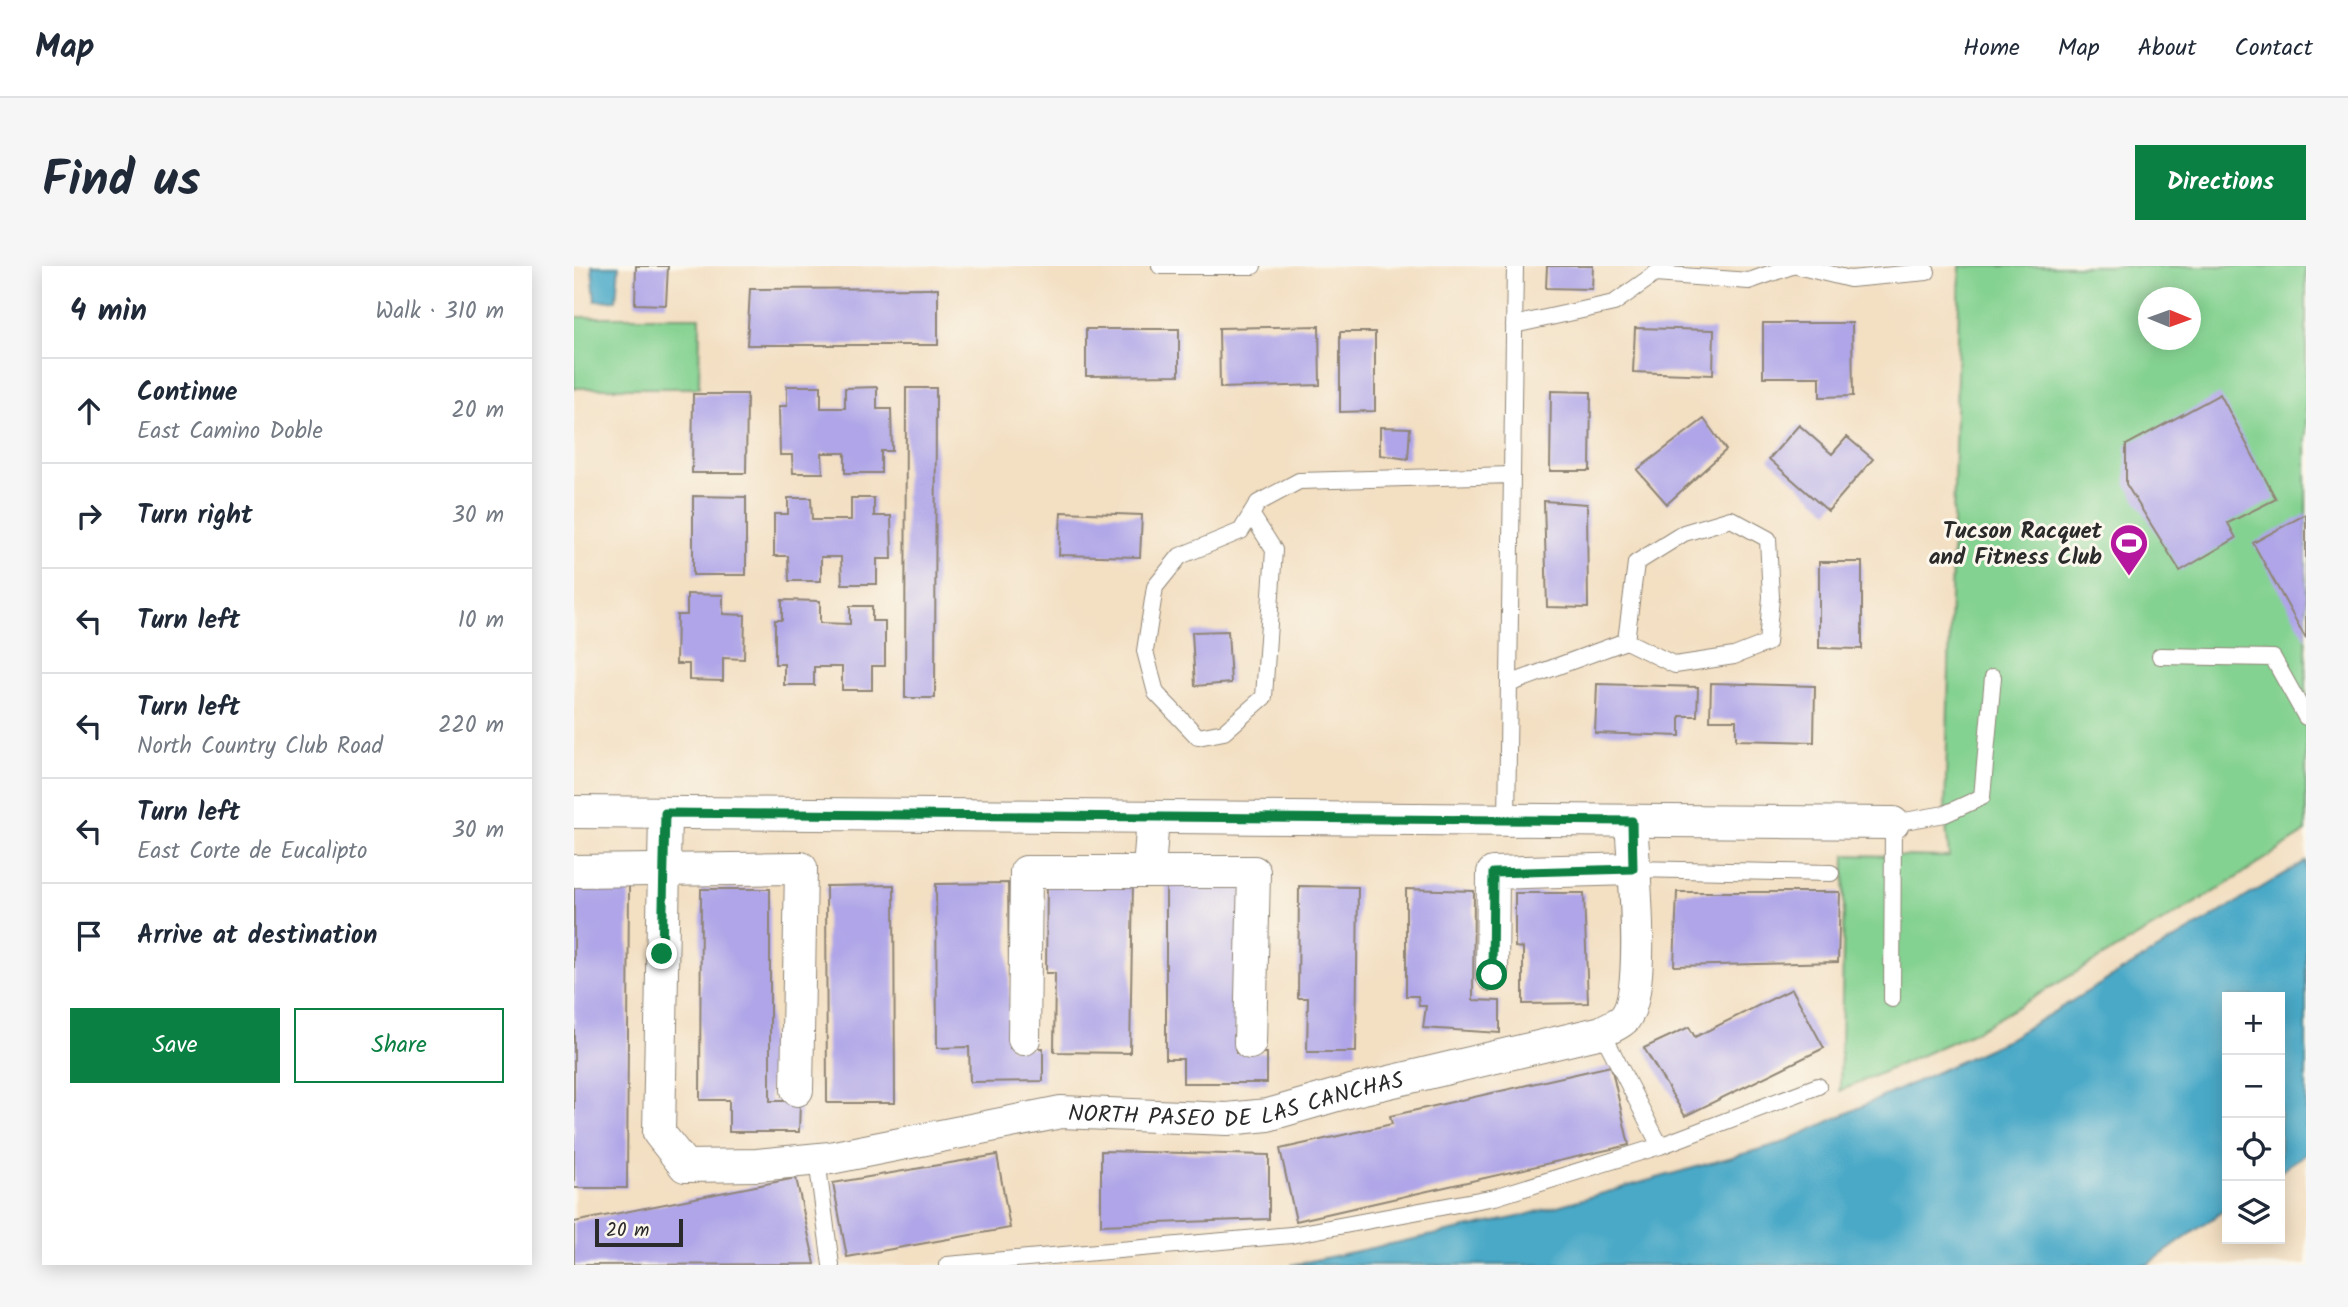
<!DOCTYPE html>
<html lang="en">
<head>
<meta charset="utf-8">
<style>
	body { margin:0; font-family:Kalam,sans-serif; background:#f6f6f7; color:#1f2937 }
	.controls { position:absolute; right:21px; bottom:21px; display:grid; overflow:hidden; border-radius:0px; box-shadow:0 4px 18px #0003 }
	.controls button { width:63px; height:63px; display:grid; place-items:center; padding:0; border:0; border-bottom:2px solid #e0e1e3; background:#fff; color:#1f2937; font:35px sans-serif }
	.compass { position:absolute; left:1564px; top:21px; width:63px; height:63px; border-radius:50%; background:#fff; box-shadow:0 4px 18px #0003; rotate:91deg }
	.scale { position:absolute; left:21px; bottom:18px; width:88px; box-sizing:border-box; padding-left:7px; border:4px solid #2b2b2b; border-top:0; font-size:19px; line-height:24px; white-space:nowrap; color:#2b2b2b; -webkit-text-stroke:5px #fbf7ec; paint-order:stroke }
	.stop { position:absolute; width:21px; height:21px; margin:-16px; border:5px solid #0b8043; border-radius:50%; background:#fff }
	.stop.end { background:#0b8043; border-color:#fff; box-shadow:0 2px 7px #0008 }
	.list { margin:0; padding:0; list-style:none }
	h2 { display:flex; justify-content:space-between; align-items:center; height:91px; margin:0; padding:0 28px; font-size:30px }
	h2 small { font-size:23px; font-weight:400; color:#747a83 }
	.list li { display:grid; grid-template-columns:46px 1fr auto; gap:21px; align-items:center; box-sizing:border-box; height:105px; padding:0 28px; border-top:2px solid #e0e1e3 }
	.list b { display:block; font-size:26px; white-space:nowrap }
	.list p { margin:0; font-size:23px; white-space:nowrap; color:#747a83 }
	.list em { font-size:23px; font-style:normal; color:#747a83 }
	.actions { display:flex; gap:14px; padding:21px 28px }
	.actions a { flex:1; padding:16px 0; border:2px solid #0b8043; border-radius:0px; text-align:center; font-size:24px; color:#0b8043 }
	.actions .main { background:#0b8043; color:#fff }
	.icon { flex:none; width:38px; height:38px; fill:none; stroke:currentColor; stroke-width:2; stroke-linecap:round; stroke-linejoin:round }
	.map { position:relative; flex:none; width:1732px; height:999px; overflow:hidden; border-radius:0px }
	header { display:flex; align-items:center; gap:42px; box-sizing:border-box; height:98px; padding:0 35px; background:#fff; border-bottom:2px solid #e0e1e3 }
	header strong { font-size:33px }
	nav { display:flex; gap:38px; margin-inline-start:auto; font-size:24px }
	.intro { display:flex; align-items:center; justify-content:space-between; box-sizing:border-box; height:168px; padding:0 42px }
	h1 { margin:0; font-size:49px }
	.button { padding:18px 32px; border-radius:0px; background:#0b8043; color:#fff; font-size:24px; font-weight:700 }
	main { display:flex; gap:42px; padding:0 42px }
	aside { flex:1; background:#fff; border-radius:0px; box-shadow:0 4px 18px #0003 }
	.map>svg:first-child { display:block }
	.green { fill:#84d291; stroke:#587e5e; stroke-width:2; fill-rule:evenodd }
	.water { fill:#48a9c7; stroke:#3a6a79; stroke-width:2 }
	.building { fill:#afa5e8 }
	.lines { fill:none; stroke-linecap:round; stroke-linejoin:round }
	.lane-casing { stroke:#8f8576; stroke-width:18 }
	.street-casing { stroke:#8f8576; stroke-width:34 }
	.lane { stroke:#fff; stroke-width:16 }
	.street { stroke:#fff; stroke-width:32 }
	.route { stroke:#0b8043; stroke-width:9 }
	.labels { text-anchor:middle; stroke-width:6; stroke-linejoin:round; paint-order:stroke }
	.poi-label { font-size:23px; font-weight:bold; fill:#2b2b2b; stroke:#fbf7ec; text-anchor:end }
	.street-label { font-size:23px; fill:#2b2b2b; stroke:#fbf7ec }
</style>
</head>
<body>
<header>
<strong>Map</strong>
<nav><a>Home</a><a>Map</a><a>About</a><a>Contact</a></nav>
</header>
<div class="intro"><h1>Find us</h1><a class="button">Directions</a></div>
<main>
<aside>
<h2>4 min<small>Walk · 310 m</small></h2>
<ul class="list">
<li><svg class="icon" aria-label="ahead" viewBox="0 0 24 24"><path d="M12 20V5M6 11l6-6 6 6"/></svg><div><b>Continue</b><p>East Camino Doble</p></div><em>20 m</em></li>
<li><svg class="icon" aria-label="right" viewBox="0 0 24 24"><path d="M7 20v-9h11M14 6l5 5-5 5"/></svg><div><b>Turn right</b></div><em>30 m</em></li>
<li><svg class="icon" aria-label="left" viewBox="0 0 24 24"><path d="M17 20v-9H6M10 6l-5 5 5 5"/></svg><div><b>Turn left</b></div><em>10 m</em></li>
<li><svg class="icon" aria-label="left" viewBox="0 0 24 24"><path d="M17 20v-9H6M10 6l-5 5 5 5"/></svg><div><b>Turn left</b><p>North Country Club Road</p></div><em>220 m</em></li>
<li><svg class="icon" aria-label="left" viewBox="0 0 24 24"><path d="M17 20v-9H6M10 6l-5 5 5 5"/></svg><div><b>Turn left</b><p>East Corte de Eucalipto</p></div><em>30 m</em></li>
<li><svg class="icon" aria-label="arrive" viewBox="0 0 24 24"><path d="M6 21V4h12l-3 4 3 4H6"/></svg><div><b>Arrive at destination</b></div></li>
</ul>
<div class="actions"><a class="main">Save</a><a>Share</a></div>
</aside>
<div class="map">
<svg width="1732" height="999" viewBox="0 0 1732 999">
	<rect width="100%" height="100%" fill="#fbf7ec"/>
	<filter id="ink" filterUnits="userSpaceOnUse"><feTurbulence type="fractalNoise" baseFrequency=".0143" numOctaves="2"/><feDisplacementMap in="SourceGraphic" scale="14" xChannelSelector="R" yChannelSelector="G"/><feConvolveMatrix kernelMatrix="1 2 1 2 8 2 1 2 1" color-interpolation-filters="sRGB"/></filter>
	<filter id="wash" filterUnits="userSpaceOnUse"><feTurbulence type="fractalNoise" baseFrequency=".00686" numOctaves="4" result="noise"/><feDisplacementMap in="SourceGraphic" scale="28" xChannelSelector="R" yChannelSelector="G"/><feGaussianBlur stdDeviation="1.57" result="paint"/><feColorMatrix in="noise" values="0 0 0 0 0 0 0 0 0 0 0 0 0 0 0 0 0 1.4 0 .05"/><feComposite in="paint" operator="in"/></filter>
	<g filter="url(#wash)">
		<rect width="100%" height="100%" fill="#f3dfc2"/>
		<path class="green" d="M1386,0h346v566l-82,54 -250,146 -134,59 5,-236 104,2 -4,-43zM1574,32h42v42h-42z
			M0,51h126l-1,71h-125z"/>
		<path class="water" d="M18,0h27l-3,34 -21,1z
			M1732,595v293l-26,17v-174h-53v211l-80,57h-856l227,-48 264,-74 223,-102z"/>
		<g id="blocks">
			<path class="building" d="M62,0h32l-2,39 -31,-1z
				M973,0h46l-1,23 -46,-1z
				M364,22v57h-191l3,-56z
				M1189,57h89l1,73 -33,1v-20h-57z
				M745,60l1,59 -100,3 -1,-60z
				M1061,62l79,2 -1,45 -80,-3z
				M512,63h93v46l-93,1z
				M766,66h35v79l-35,1z
				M213,120h34v22h24v-20l32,-1v22h14l1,42h-11v22h-36v-20h-23l1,20h-30l-1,-18h-12l-1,-49h8z
				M332,122h30l-1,310h-30z
				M977,125l40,1 -1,79h-40z
				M119,128h54l-1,79h-54z
				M1646,128l56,105 -48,24 8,15 -56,33 -54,-87v-39z
				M1130,153l22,31 -59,54 -30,-34z
				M1225,159l33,29 15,-17 26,22 -45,52 -59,-52z
				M806,161l30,1 -2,31 -28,-4z
				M119,230l53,1v78h-53z
				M214,232h23l1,22h39v-22h23v18h17l1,43h-15v25h-35l-1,-27h-20v24h-32l-1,-25h-14v-42h14z
				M970,235l43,3 1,104 -41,-1z
				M487,246l81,3 -2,42 -81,-2z
				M1732,248v125l-53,-96z
				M1245,296h43v87l-43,-1z
				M113,328l36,1v19l22,1 -1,44 -21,-1v23l-34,-1v-16h-13l1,-49h10z
				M208,334l38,1v22l30,1v-18h22v15h13v45h-13v24h-30v-23h-28v18h-30v-21h-9v-44h7z
				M654,365l3,52 -36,3 -3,-54z
				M1137,417l104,3 -1,56 -78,-2v-20h-26z
				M1023,418l101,3 -1,29h-17v20l-85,-3z
				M669,613l-7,119v55h31v30h-84v-24h-17v-179z
				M473,615l86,1 -3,171 -76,-1 1,-79h-9z
				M434,617l2,165h33v33l-73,1 -1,-35 -32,1 -1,-164z
				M0,618h55l-2,304h-53z
				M320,619l1,218h-68l-1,-217z
				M725,620l59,1 -2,165h-49l1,-54h-10z
				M127,623h69v212h30l-1,31h-70v-32h-29z
				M832,623l68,2 -1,109 27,1v32l-77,-5 3,-22h-7l-1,-10h-12z
				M1103,626h163l-2,70 -164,4z
				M941,627h69l4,110 -65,1v-56l-8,-1z
				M1218,723l32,59 -139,68 -41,-68 45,-21 6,10z
				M1037,800l18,79 -333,76 -16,-72 112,-25 -2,-8z
				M527,885l168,4v64l-168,6z
				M423,889l13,73 -163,29 -14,-74z
				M222,912l19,86 -241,1v-43z"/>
		</g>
	</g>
	<g filter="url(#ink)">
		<use href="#blocks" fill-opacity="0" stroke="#8f8576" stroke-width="2"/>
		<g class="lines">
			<g class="lane-casing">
				<path id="lane" d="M586,0h93
					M1223,0l53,13 77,-7
					M940,59l100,-22 41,-29 94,7 43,-15
					M677,248l23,36 -10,147 -40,35 -26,5 -42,-44 -11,-42 10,-64 25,-31 61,-25 17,-28 41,-22 213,-6
					M1586,390l113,2 33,59
					M935,418l117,-43 49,24 59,-9 33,-13 4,-46 -3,-58 -37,-20 -47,14 -48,30 -10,78
					M933,554l8,-554
					M1059,603l198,4
					M1318,733l1,-176 52,-9 37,-17 11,-120
					M1028,766l58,114
					M243,894l14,105
					M373,999l344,-30 204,-38 165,-51 158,-60"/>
			</g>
			<g class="street-casing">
				<g id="street">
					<path d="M0,546l1319,11"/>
					<path id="s1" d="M91,547l-6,320 26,33 72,-1 73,-7 231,-46 166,7 41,-4 83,-24 251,-59c6,-4 18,-8 23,-14 22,-28 8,-157 6,-197"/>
					<path d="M575,604l4,-53"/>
					<path d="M0,605l227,-3 -4,222"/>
					<path d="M918,709l1,-102 140,-4"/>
					<path d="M450,773l2,-167h228l-4,171"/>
				</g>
			</g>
			<use href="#lane" class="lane"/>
			<use href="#street" class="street"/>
		</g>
	</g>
	<g class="lines" filter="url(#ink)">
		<path class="route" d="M88,688l3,-141 967,8 1,48 -140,4 -1,102"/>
	</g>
	<defs>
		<g id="stadium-pin" transform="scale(2.0125)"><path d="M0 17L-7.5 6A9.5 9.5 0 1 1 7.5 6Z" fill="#b5179e" stroke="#fbf7ec"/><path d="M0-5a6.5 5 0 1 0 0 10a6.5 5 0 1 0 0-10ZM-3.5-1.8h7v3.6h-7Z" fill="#fff"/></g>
	</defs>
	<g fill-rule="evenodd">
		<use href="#stadium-pin" x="1555" y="277"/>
	</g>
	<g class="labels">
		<g class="poi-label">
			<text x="1528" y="272">Tucson Racquet<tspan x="1528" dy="26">and Fitness Club</tspan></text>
		</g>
		<g class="street-label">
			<text dy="8" stroke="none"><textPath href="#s1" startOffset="920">NORTH PASEO DE LAS CANCHAS</textPath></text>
		</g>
	</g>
</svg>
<div class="controls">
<button>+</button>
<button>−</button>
<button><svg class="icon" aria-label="locate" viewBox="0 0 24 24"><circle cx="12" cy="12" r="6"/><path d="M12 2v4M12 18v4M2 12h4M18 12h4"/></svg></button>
<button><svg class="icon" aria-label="layers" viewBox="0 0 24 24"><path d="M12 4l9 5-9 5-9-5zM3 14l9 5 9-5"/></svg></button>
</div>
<svg class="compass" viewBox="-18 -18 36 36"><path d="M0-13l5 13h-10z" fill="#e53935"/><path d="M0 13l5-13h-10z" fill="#747a83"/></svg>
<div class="scale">20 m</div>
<div class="stop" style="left:918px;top:709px"></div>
<div class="stop end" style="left:88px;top:688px"></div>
</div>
</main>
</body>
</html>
